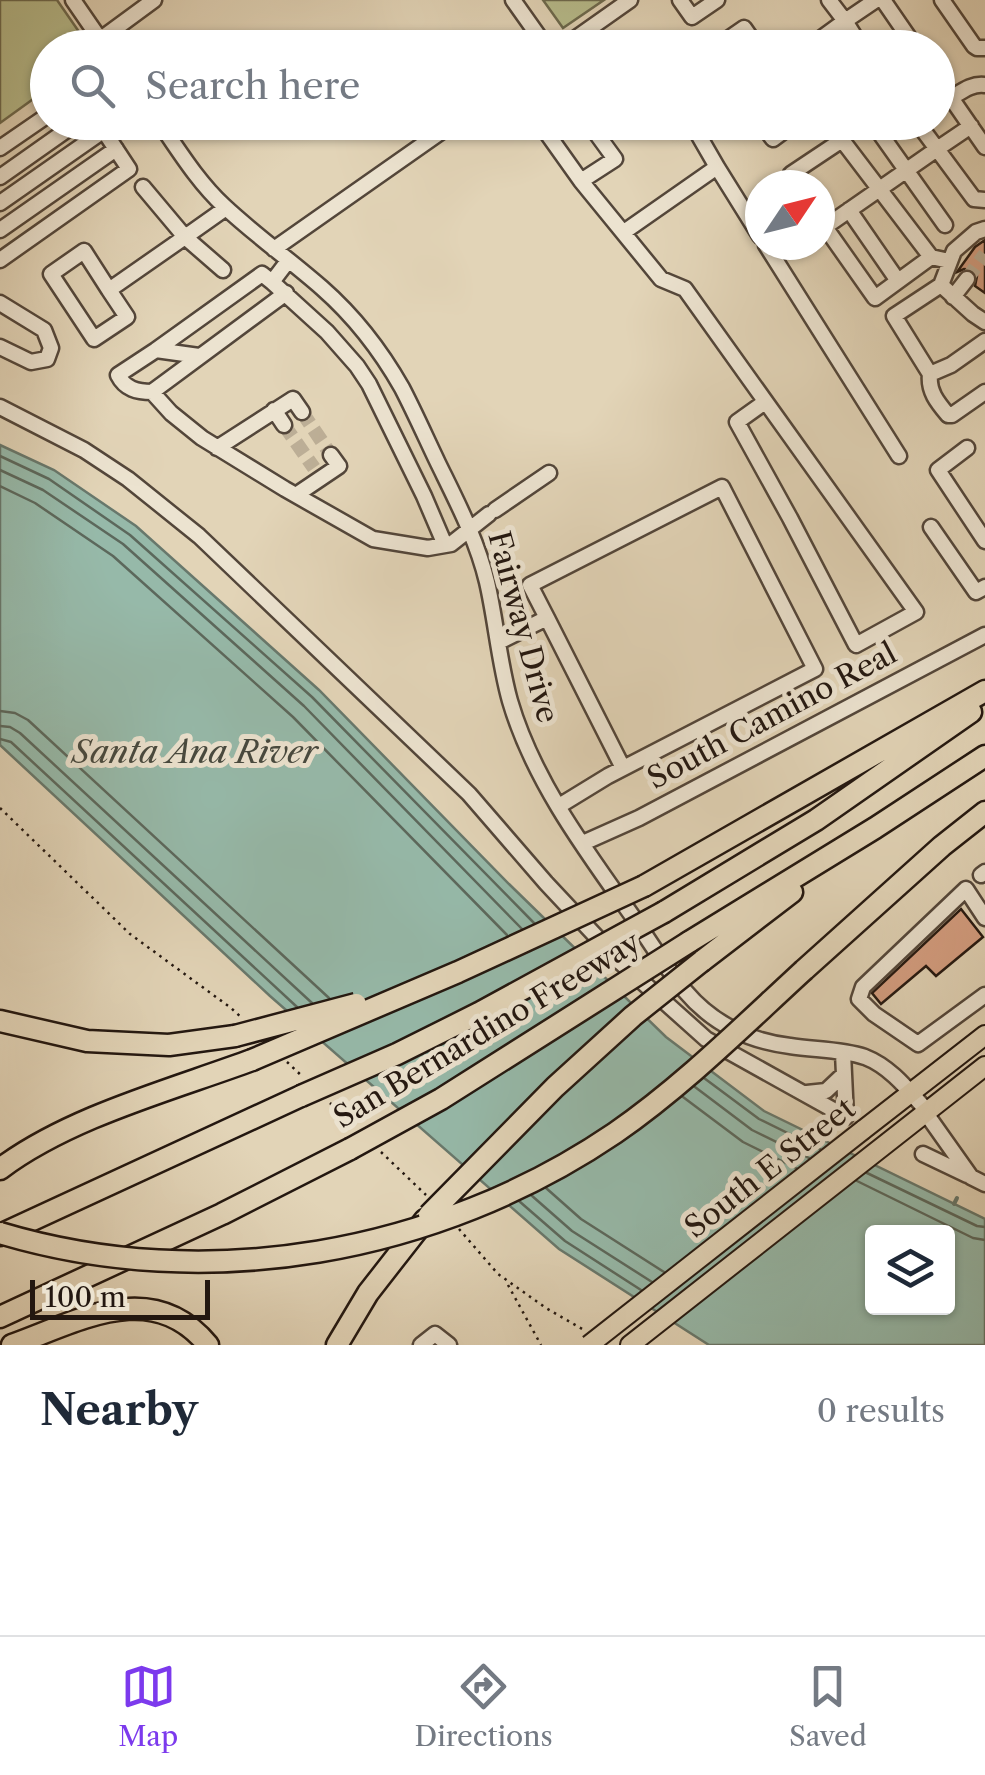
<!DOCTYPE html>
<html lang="en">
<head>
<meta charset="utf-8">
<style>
	body { margin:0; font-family:"Libre Caslon Text",serif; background:#f2f2f3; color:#1f2937 }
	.controls { position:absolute; right:30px; bottom:30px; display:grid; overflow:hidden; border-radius:10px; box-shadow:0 2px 8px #0004 }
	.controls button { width:90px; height:90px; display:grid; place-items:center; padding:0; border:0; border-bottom:2px solid #e0e1e3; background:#fff; color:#1f2937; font:50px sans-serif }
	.compass { position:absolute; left:745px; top:170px; width:90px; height:90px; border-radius:50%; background:#fff; box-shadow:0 2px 8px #0004; rotate:55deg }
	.scale { position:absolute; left:30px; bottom:25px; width:180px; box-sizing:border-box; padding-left:10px; border:5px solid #231710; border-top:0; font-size:28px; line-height:35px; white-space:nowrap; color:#231710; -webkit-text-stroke:8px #ece3d0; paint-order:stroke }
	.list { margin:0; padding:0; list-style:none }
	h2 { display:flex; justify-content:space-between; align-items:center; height:130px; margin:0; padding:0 40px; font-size:42px }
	h2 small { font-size:32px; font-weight:400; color:#747a83 }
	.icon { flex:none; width:55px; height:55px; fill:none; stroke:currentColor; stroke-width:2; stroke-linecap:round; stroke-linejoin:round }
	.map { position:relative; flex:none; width:985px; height:1345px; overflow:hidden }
	.search { position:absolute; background:#fff; box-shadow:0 2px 8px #0004; left:30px; right:30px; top:30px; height:110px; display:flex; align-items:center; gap:25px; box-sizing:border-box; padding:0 35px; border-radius:55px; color:#747a83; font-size:38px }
	.sheet { height:290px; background:#fff }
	nav { display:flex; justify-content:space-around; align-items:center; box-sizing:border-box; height:140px; border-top:2px solid #e0e1e3; background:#fff; font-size:28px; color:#747a83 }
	nav a { display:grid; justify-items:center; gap:5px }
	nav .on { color:#7c3aed }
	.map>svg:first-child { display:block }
	.green { fill:#b7bc8c; stroke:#6d6a4e; stroke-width:2.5 }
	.water { fill:#96b9a9; stroke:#68786c; stroke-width:2.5; fill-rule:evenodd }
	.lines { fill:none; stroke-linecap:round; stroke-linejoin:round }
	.shore { stroke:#5c685c; stroke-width:2.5 }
	.stream { stroke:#68786c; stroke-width:4 }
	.building { fill:#d69f82; stroke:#231710; stroke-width:2.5 }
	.minor-tunnel { stroke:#bcae96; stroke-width:14; stroke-dasharray:14 7; stroke-linecap:butt }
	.minor-casing { stroke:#53463a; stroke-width:19 }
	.major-casing { stroke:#231710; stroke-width:22 }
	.highway-casing { stroke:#231710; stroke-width:25 }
	.path { stroke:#231710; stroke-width:2.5; stroke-dasharray:2.5 5; stroke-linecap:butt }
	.minor { stroke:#ece3d0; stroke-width:14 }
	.major { stroke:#e2d4b7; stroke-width:18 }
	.highway { stroke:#e2d4b7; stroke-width:20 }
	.major-bridge-casing { stroke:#231710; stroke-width:22; stroke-linecap:butt }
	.highway-bridge-casing { stroke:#231710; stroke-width:25; stroke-linecap:butt }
	.major-bridge { stroke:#e2d4b7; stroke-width:18 }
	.highway-bridge { stroke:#e2d4b7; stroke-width:20 }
	.labels { text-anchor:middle; stroke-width:10; stroke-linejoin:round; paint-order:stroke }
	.street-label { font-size:30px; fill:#231710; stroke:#ece3d0 }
	.water-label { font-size:32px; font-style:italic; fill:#46483e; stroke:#ece3d0 }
</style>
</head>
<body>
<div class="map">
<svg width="985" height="1345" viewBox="0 0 985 1345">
	<rect width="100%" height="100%" fill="#e2d4b7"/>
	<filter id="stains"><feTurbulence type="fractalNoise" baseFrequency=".002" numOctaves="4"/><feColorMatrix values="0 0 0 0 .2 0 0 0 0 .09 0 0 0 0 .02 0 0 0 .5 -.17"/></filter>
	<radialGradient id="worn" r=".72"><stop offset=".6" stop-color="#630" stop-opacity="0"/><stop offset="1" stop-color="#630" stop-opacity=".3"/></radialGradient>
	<path class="green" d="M0,0h57l27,39 -11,8 -25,1 -1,41 -47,34z
		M543,0h61l-41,28z"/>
	<path class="water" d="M0,445l54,25 82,56 183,164 190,194 157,153 98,74 221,108v126h-276l-150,-96 -289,-253 -270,-251zM872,1232h76v76h-76z"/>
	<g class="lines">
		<path class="shore" d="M0,456l49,23 81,56 182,162 222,226
			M0,470l43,20 80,54 181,162 218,223
			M0,486l35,17 78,53 180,161 214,218
			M0,711l15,2 13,7 301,278
			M0,726l10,1 10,6 292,270
			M0,739l11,3 286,265
			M704,1078l55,41 61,30
			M695,1087l57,43 57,28
			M683,1097l60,45 53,26
			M867,1173l110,53 8,1
			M857,1181l116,57 12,2
			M546,1188l35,31 83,53
			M531,1195l41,36 80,51
			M519,1201l46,40 76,49"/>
		<path class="stream" d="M954,1204l3,-6"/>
	</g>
	<path class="building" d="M985,240v53l-10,-7 2,-10 -4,-6 -9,-1 -7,3 18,-25z
		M961,909l22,28 -47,39 -10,-10 -45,38 -9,-11z"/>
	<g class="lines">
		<path class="minor-tunnel" d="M967,279l18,-25
			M302,412l29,43
			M284,425l30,43"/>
		<g class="minor-casing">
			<path id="minor" d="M73,0l33,48
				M513,0l34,48
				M680,0l12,17 25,-17
				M829,0l16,21 31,-21
				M883,0l33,48
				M942,0l32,46 3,2h8
				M101,39l53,-39
				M639,45l2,3
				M562,48l68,-48
				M715,48l29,-20 14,20
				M808,48l37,-27 17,27
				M938,79l47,68
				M951,98c10,-6 21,-15 34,-13
				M159,122c20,29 39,60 65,84 31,29 66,54 98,82 33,29 59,63 80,100 13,25 24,50 36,75 19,39 39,77 49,119 9,39 12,80 23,119 23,79 76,150 123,216 17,25 33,51 52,74 27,32 64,50 105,55 25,4 51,3 75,11 26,10 44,34 62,54
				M539,122l42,59 80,98 24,10 231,323 -60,33 -66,-127 -53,-96 28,-20
				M760,122l13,17 23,-17
				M872,122l73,103
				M917,122l20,27 34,-23
				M0,148l48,-33
				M717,167l43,69
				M0,177l78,-55
				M581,181l34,-22 -27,-37
				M798,185l-7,-11 51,-34 89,117
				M0,203l103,-72
				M849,210l49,71
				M985,229l-9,3 -22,19 -13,34 -47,31 36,58c-2,17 7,28 18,41h4l33,-23
				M0,230l116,-81
				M624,232l93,-65 -26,-45
				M766,245l133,211
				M274,249l181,-127
				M0,260l129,-91 -31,-47
				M288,261l-16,21 55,50 30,34 12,18 55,112 21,49
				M949,261l-18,-4 -56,41 -50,-71 112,-78 37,50 11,1
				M223,270l-38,-33 41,-29
				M941,285l32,29 12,8
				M109,290l18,27 -33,22 -43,-65 33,-23 25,39 76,-53 -42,-50
				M286,293l-134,99 19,21 31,25 83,51 88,50 55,9 23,-4 38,-30
				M953,297l14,-18
				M0,303l44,27 7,18 -4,11 -16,3 -31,-15
				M156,350l106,-76 10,8
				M930,374l21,-9 34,-24
				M152,392c-15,0 -27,-3 -34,-17l38,-25 43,6
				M0,407l84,43 44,29 71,57 270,258 77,89 74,79 86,77 140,78 -3,-64
				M274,410l10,15
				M217,448l76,-49 9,13
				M967,448l-29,22 47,71
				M296,495l43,-29 -8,-11
				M495,510l54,-37
				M931,527l45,65 9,-5
				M547,618l76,150
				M499,642l48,-24 -17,-33 192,-98 93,182 -207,107 -49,30
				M583,843l56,-25 346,-183
				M981,875l4,-3
				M985,918l-19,-29 -103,98 -4,12 15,15 44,30 67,-49
				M807,1093l19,-2 18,-17
				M925,1112l46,65 14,7
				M923,1154l44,21
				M421,1345l14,-11 14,11"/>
		</g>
		<g class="major-casing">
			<path id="major" d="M863,1130l122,-95
				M630,1345l355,-279"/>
		</g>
		<g class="highway-casing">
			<path id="highway" d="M644,886l341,-195
				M664,912l152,-92 155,-108
				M689,942l186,-114 110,-72
				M702,961l90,-69
				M804,970l138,-124 43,-34
				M0,1021l87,20 82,4 66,-9
				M0,1169c69,-52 171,-79 252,-109
				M0,1235l301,-139
				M0,1317l222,-103 128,-65
				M12,1345c67,-24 140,-68 196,0
				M337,1345l31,-52 57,-73"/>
		</g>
		<path class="path" d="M0,808l130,126 101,74 11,10
			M287,1062l16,15
			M330,1103l27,26
			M381,1152l45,43
			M459,1229l39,45 48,34 38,22
			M508,1285l33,60"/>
		<use href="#minor" class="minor"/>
		<use href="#major" class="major"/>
		<use href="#highway" class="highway"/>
		<g class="major-bridge-casing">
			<path id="major-bridge" d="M589,1345l274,-215"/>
		</g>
		<g class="highway-bridge-casing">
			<path id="highway-bridge" d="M235,1036l121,-32
				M252,1060l206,-88 186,-86
				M301,1096l96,-42 82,-41 185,-101
				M350,1149l91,-50 248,-157
				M429,1215l126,-128 78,-71 69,-55
				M0,1233c207,62 437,21 615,-100 68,-47 128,-107 189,-163"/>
		</g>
		<use href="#major-bridge" class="major-bridge"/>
		<use href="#highway-bridge" class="highway-bridge"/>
	</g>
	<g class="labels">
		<g class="street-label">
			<text transform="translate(523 627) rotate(75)" y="10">Fairway Drive</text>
			<text transform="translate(772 716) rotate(-28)" y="10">South Camino Real</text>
			<text transform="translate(487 1030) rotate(-31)" y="10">San Bernardino Freeway</text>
			<text transform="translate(770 1168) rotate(-38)" y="10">South E Street</text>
		</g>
		<g class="water-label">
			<text x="195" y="763">Santa Ana River</text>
		</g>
	</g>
	<rect width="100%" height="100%" filter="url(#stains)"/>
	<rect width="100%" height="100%" fill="url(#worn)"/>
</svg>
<div class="controls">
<button><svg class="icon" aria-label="layers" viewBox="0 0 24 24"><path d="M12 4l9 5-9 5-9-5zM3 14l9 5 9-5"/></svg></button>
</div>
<svg class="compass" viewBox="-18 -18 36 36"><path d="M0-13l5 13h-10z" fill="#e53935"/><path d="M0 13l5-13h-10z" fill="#747a83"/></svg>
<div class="scale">100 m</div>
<div class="search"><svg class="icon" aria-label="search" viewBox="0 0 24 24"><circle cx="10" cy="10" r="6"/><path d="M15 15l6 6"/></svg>Search here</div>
</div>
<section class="sheet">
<h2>Nearby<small>0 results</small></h2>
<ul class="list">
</ul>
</section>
<nav>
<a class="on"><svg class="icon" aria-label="map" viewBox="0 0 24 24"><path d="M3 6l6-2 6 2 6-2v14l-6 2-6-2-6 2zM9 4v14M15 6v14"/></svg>Map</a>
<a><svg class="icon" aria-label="directions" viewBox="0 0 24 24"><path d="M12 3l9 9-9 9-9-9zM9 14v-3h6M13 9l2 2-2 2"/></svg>Directions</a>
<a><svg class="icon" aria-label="saved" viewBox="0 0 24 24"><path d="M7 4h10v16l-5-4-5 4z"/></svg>Saved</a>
</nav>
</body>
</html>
